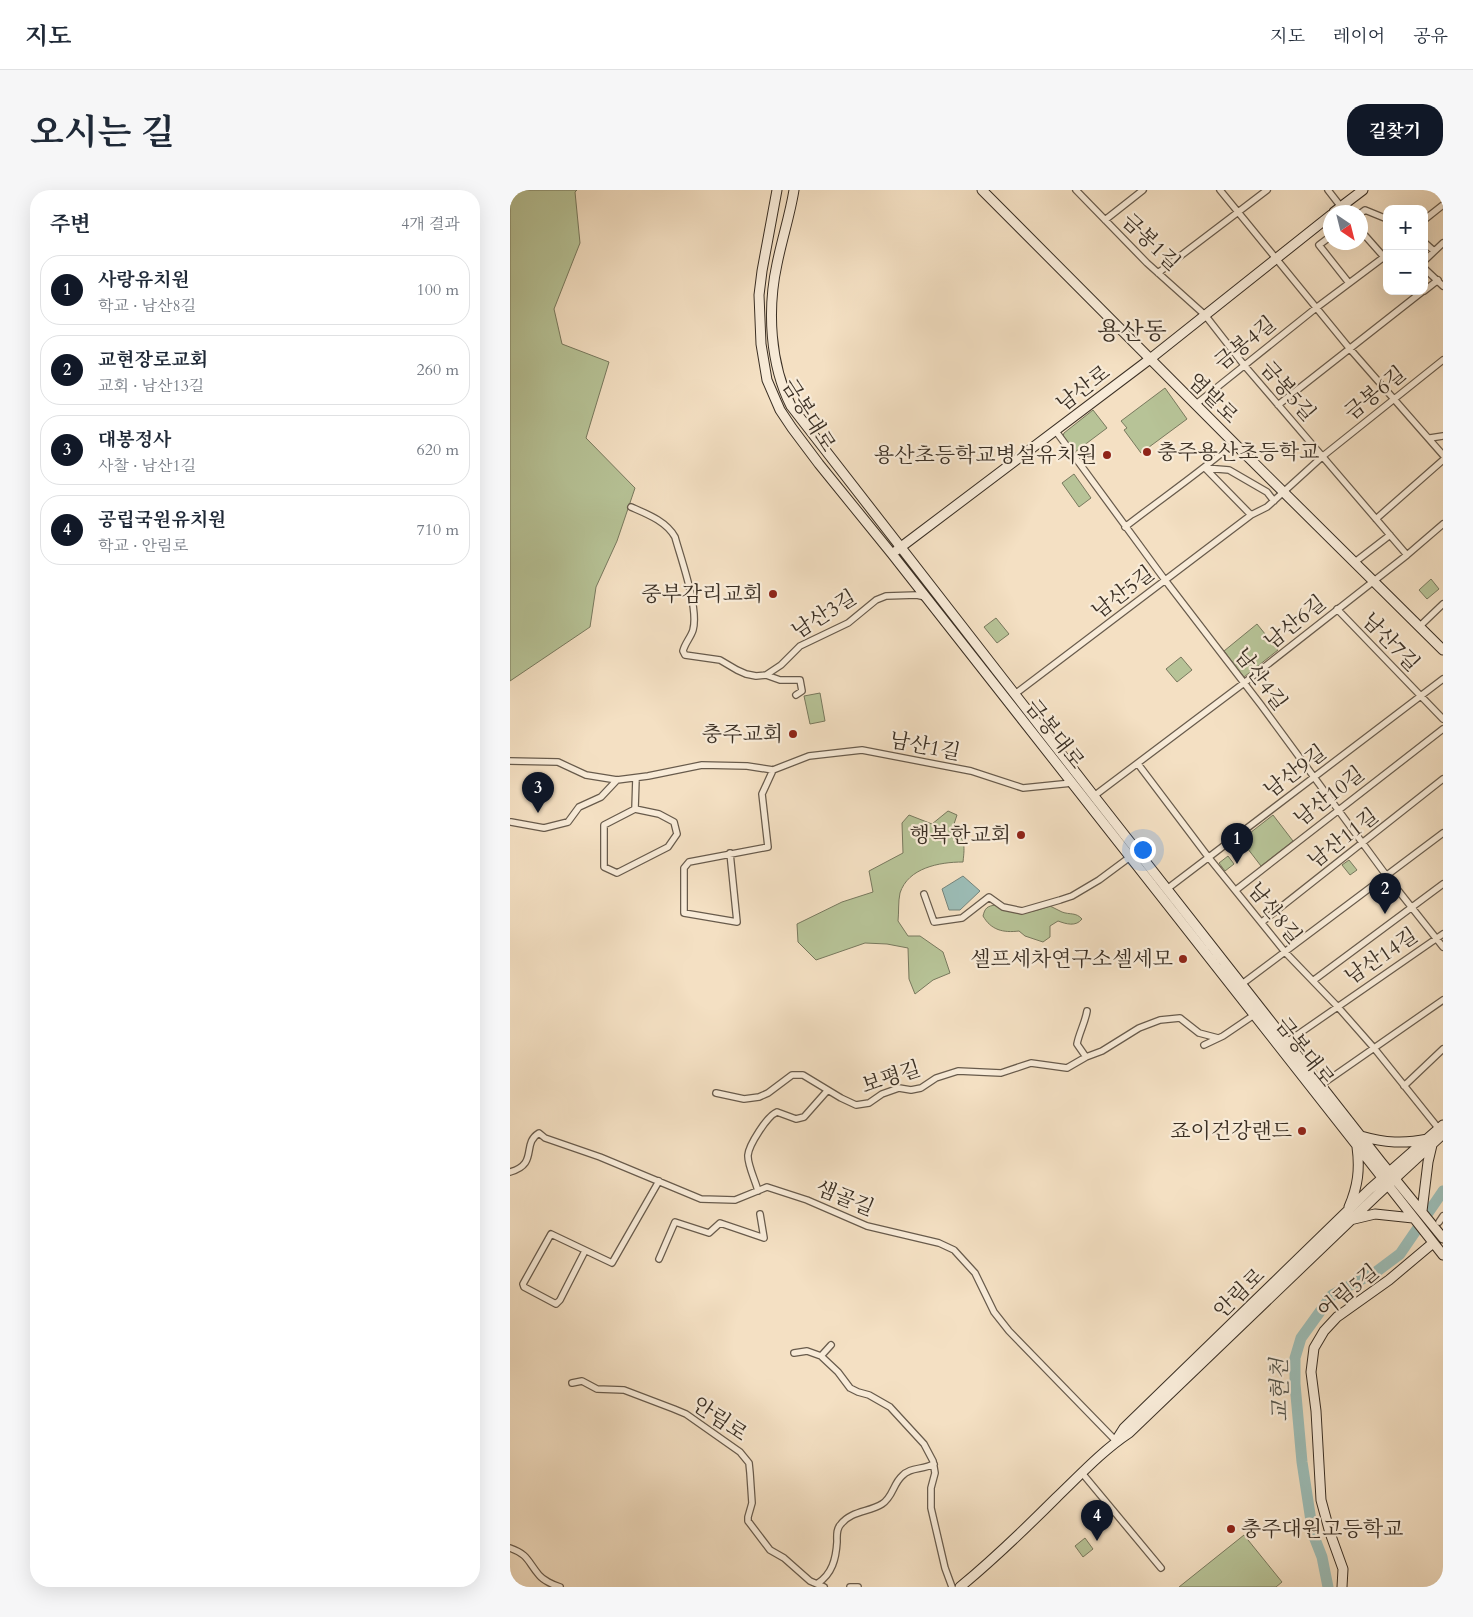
<!DOCTYPE html>
<html lang="ko">
<head>
<meta charset="utf-8">
<style>
	body { margin:0; font-family:Cardo,"Noto Serif KR",serif; background:#f6f6f7; color:#1f2937 }
	.controls { position:absolute; right:15px; top:15px; display:grid; overflow:hidden; border-radius:10px; box-shadow:0 5px 20px #0002 }
	.controls button { width:45px; height:45px; display:grid; place-items:center; padding:0; border:0; border-bottom:1px solid #e0e1e3; background:#fff; color:#1f2937; font:25px sans-serif }
	.compass { position:absolute; left:813px; top:15px; width:45px; height:45px; border-radius:50%; background:#fff; box-shadow:0 5px 20px #0002; rotate:145deg }
	.you { position:absolute; left:632px; top:659px; width:18px; height:18px; margin:-12px; border:4px solid #fff; border-radius:50%; background:#1a73e8; box-shadow:0 0 0 8px #1a73e833 }
	.badge { display:grid; place-items:center; width:32px; height:32px; border-radius:50%; background:#111827; color:#fff; font-size:16px; font-weight:700 }
	.pin { position:absolute; translate:-50% -41px; filter:drop-shadow(0 1px 2px #0008) }
	.pin::after { content:''; position:absolute; top:26px; width:18px; height:15px; background:inherit; clip-path:polygon(0 0,100% 0,50% 100%) }
	.list { margin:0; padding:0; list-style:none }
	h2 { display:flex; justify-content:space-between; align-items:center; height:65px; margin:0; padding:0 20px; font-size:21px }
	h2 small { font-size:16px; font-weight:400; color:#747a83 }
	.list li { display:grid; grid-template-columns:32px 1fr auto; gap:15px; align-items:center; box-sizing:border-box; height:70px; margin:0 10px 10px; padding:0 10px; border:1px solid #e0e1e3; border-radius:20px }
	.list b { display:block; font-size:19px; white-space:nowrap }
	.list p { margin:0; font-size:16px; white-space:nowrap; color:#747a83 }
	.list em { font-size:16px; font-style:normal; color:#747a83 }
	.map { position:relative; flex:none; width:933px; height:1397px; overflow:hidden; border-radius:20px }
	header { display:flex; align-items:center; gap:30px; box-sizing:border-box; height:70px; padding:0 25px; background:#fff; border-bottom:1px solid #e0e1e3 }
	header strong { font-size:24px }
	nav { display:flex; gap:28px; margin-inline-start:auto; font-size:18px }
	.intro { display:flex; align-items:center; justify-content:space-between; box-sizing:border-box; height:120px; padding:0 30px }
	h1 { margin:0; font-size:35px }
	.button { padding:12px 22px; border-radius:20px; background:#111827; color:#fff; font-size:18px; font-weight:700 }
	main { display:flex; gap:30px; padding:0 30px }
	aside { flex:1; background:#fff; border-radius:20px; box-shadow:0 5px 20px #0002 }
	.map>svg:first-child { display:block }
	.green { fill:#b7c397; stroke:#78795e }
	.water { fill:#9cbdb7; stroke:#75847c }
	.lines { fill:none; stroke-linecap:round; stroke-linejoin:round }
	.river { stroke:#9cbdb7; stroke-width:11 }
	.street-casing { stroke:#685b4c; stroke-width:8 }
	.secondary-casing { stroke:#3a2f24; stroke-width:11 }
	.street { stroke:#f8ebd8; stroke-width:5.5 }
	.secondary { stroke:#f8ebd8; stroke-width:9 }
	.poi-dot { fill:#8f2418; stroke:#f8ebd8; stroke-width:2 }
	.labels { text-anchor:middle; stroke-width:4.5; stroke-linejoin:round; paint-order:stroke }
	.street-label { font-size:21px; fill:#3a2f24; stroke:#f8ebd8 }
	.poi-label { font-size:21px; fill:#3a2f24; stroke:#f8ebd8; text-anchor:end }
	.water-label { font-size:22px; font-style:italic; fill:#525249; stroke:#f8ebd8 }
	.quarter-label { font-size:24px; fill:#3a2f24; stroke:#f8ebd8 }
</style>
</head>
<body>
<header>
<strong>지도</strong>
<nav><a>지도</a><a>레이어</a><a>공유</a></nav>
</header>
<div class="intro"><h1>오시는 길</h1><a class="button">길찾기</a></div>
<main>
<aside>
<h2>주변<small>4개 결과</small></h2>
<ul class="list">
<li><span class="badge">1</span><div><b>사랑유치원</b><p>학교 · 남산8길</p></div><em>100 m</em></li>
<li><span class="badge">2</span><div><b>교현장로교회</b><p>교회 · 남산13길</p></div><em>260 m</em></li>
<li><span class="badge">3</span><div><b>대봉정사</b><p>사찰 · 남산1길</p></div><em>620 m</em></li>
<li><span class="badge">4</span><div><b>공립국원유치원</b><p>학교 · 안림로</p></div><em>710 m</em></li>
</ul>
</aside>
<div class="map">
<svg width="933" height="1397" viewBox="0 0 933 1397">
	<rect width="100%" height="100%" fill="#f4e0c3"/>
	<filter id="stains"><feTurbulence type="fractalNoise" baseFrequency=".004" numOctaves="4"/><feColorMatrix values="0 0 0 0 .2 0 0 0 0 .09 0 0 0 0 .02 0 0 0 .5 -.17"/></filter>
	<radialGradient id="worn" r=".72"><stop offset=".6" stop-color="#630" stop-opacity="0"/><stop offset="1" stop-color="#630" stop-opacity=".3"/></radialGradient>
	<path class="green" d="M0,0h67l-2,2 5,51 -26,66 8,35 47,18 -23,76 49,50 -18,53 -21,46 -6,40 -80,54z
		M655,198l22,31 -46,34 -17,-23 3,-2 -6,-7z
		M583,220l14,18 -32,24 -12,-16 1,-3z
		M564,284l17,24 -12,9 -17,-24z
		M921,389l8,10 -12,10 -8,-9z
		M486,428l13,16 -12,9 -13,-16z
		M747,434l21,26 -34,27 -20,-26z
		M671,467l11,13 -15,12 -11,-13z
		M310,503l5,28 -15,3 -6,-28z
		M438,621l9,4 -4,12c12,13 12,17 10,35 -24,0 -55,6 -63,31 -2,9 -1,19 -2,28l10,15h12l23,16 7,21 -17,7 -18,14 -6,-15 -1,-31 -21,-4 -22,-1 -49,17 -18,-18 -1,-18 45,-22 31,-10 -4,-21 34,-18 -1,-30 7,-8 23,9z
		M763,625l20,26 -32,25 -20,-26z
		M718,666l6,8 -9,7 -6,-8z
		M839,670l8,10 -7,5 -8,-10z
		M486,715c19,12 34,8 54,1 4,2 8,4 12,6 8,3 14,0 20,7 -6,8 -16,5 -24,2l-8,5v11l-7,5 -18,-6 -6,-5c-16,2 -28,-1 -36,-15 2,-8 4,-10 13,-11z
		M734,1345l38,47 -6,5h-97z
		M575,1348l8,11 -10,8 -8,-11z"/>
	<path class="water" d="M453,686l17,15 -20,19h-11l-7,-21z"/>
	<g class="lines">
		<path class="river" d="M818,1397l-6,-30 -9,-23 -11,-72 -7,-78v-26l6,-20 31,-43 44,-23 24,-18 43,-63"/>
		<g class="street-casing">
			<path id="street" d="M566,0l71,73 58,52 39,50 163,190
				M710,0l130,159 93,106
				M818,0l17,22
				M851,23l4,-3 22,9
				M595,30l38,-30
				M914,30l19,-15
				M851,41l23,26 3,1
				M821,46l-12,9 30,38
				M914,52l10,9
				M914,71l19,-18
				M914,78l19,18
				M648,83l109,-83
				M914,101l14,-11
				M685,215l121,-97 68,-51
				M768,215l145,-114
				M545,240l110,150 96,125 125,170 57,72
				M920,248l13,-2
				M695,278l24,2 38,22 7,9
				M695,278l46,47
				M121,317c16,7 35,14 44,30 6,22 24,71 18,93 -2,7 -8,13 -10,21l2,4 35,5 17,10 9,4 10,2 10,-1
				M866,329l67,-59
				M615,337c36,-28 74,-54 109,-84
				M845,372l35,-27
				M827,419l106,110
				M910,436l23,-22
				M505,504l236,-179 16,-8 56,-51 120,-96
				M286,505l6,-4 -2,-11h-20l-14,-5 15,-10 19,-19 48,-23 28,-23 10,-4 31,-1 8,2
				M0,571l48,1 28,13 31,5 31,-4 54,-11 45,1 26,4 36,-14 53,-6 109,21 52,17 49,-5
				M628,574l71,94 76,94 52,54 37,42 65,81
				M584,606l150,-113 163,-128 36,-31
				M125,619l-31,16v42l13,6 51,-26 9,-13 -3,-12 -15,-8 -24,-5 1,-31
				M1,632l33,6 24,-6 11,-15 22,-10 16,-17
				M220,663l7,69 -53,-9v-45l5,-6 79,-15 -6,-53 11,-24
				M657,699l276,-210
				M726,700l207,-161
				M414,704l10,28 28,-4 27,-21 14,10 19,4 38,-11 12,-4 27,-16 31,-23
				M752,732l181,-143
				M804,790l129,-96
				M732,794l201,-151
				M777,852l156,-108
				M694,855l19,-9 31,-21
				M576,867l-9,-13c2,-11 8,-21 10,-33
				M811,895l122,-85
				M894,896l39,-37
				M206,903l28,6 15,-2 9,-4 24,-18h11l38,23 15,7 13,-2 13,-9 17,-6 12,2 10,-2 15,-10 22,-7 43,2 30,-10 36,5 19,-11 16,-6 37,-23 21,-8 20,-2 19,15 19,5
				M0,982c29,-8 11,-28 29,-39l6,5 55,19 101,42 34,1 32,-13 40,13 60,26 72,17 15,7 21,23 19,39 15,19 107,110
				M248,1001c-2,-9 -11,-27 -10,-36 1,-10 19,-39 29,-43l19,7 8,-2 23,-26
				M929,1032l4,-6
				M75,1061l-25,49 -4,4 -32,-17 -1,-3 28,-50 61,29 47,-82
				M149,1069l16,-37 34,11 11,-10 44,15 -4,-24
				M284,1163l13,-2 14,5 17,16 12,16 8,4 11,3 21,12 34,37 9,17 2,12 -4,15v20l14,60 7,19
				M311,1166l10,-11
				M62,1193l10,-2 15,8 27,1 50,19 12,5 54,38 9,11 1,10 2,30 -4,14v4l22,29 14,8 26,23 14,6
				M572,1283l79,95
				M0,1358c18,6 18,14 29,27 4,5 14,10 21,12
				M308,1393c14,-9 18,-24 19,-41 0,-6 -1,-13 4,-18 10,-13 28,-12 41,-20 11,-7 11,-20 20,-28 8,-9 20,-6 32,-12
				M340,1397h8"/>
		</g>
		<g class="secondary-casing">
			<path id="secondary" d="M267,0l-15,81 -3,24 2,49 6,36 13,30 12,18 27,36 73,90 551,701
				M284,0c-4,25 -12,49 -17,74 -10,46 -7,100 14,142l303,390 287,366 62,76
				M472,0l252,253 209,207
				M824,22l29,-22
				M387,360l253,-191 181,-144
				M851,946c24,7 43,8 67,3
				M839,1017c9,-21 11,-38 8,-60
				M912,1021l6,-49 4,-17
				M840,1030l25,-6 38,4
				M607,1249l7,-11 246,-239 73,-64
				M450,1397c34,-28 66,-59 97,-90 23,-22 45,-46 72,-64l247,-237 67,-62
				M832,1397l1,-18 -13,-36 -9,-33 -5,-89 -5,-39 3,-24 10,-17 13,-14 52,-37 44,-37"/>
		</g>
		<use href="#street" class="street"/>
		<use href="#secondary" class="secondary"/>
	</g>
	<g class="poi-dot">
		<circle cx="637" cy="262" r="5"/>
		<circle cx="597" cy="265" r="5"/>
		<circle cx="263" cy="404" r="5"/>
		<circle cx="283" cy="544" r="5"/>
		<circle cx="511" cy="645" r="5"/>
		<circle cx="673" cy="769" r="5"/>
		<circle cx="792" cy="941" r="5"/>
		<circle cx="721" cy="1339" r="5"/>
	</g>
	<g class="labels">
		<g class="street-label">
			<text transform="translate(641 52) rotate(44)" y="7">금봉1길</text>
			<text transform="translate(735 153) rotate(-39)" y="7">금봉4길</text>
			<text transform="translate(573 198) rotate(-37)" y="7">남산로</text>
			<text transform="translate(778 201) rotate(49)" y="7">금봉5길</text>
			<text transform="translate(865 203) rotate(-39)" y="7">금봉6길</text>
			<text transform="translate(703 208) rotate(45)" y="7">염밭로</text>
			<text transform="translate(299 225) rotate(58)" y="7">금봉대로</text>
			<text transform="translate(613 402) rotate(-37)" y="7">남산5길</text>
			<text transform="translate(314 424) rotate(-32)" y="7">남산3길</text>
			<text transform="translate(785 432) rotate(-39)" y="7">남산6길</text>
			<text transform="translate(881 452) rotate(46)" y="7">남산7길</text>
			<text transform="translate(751 489) rotate(53)" y="7">남산4길</text>
			<text transform="translate(545 544) rotate(52)" y="7">금봉대로</text>
			<text transform="translate(415 556) rotate(11)" y="7">남산1길</text>
			<text transform="translate(785 581) rotate(-37)" y="7">남산9길</text>
			<text transform="translate(819 606) rotate(-38)" y="7">남산10길</text>
			<text transform="translate(833 648) rotate(-38)" y="7">남산11길</text>
			<text transform="translate(765 723) rotate(51)" y="7">남산8길</text>
			<text transform="translate(871 766) rotate(-34)" y="7">남산14길</text>
			<text transform="translate(795 862) rotate(52)" y="7">금봉대로</text>
			<text transform="translate(381 887) rotate(-18)" y="7">보평길</text>
			<text transform="translate(335 1008) rotate(22)" y="7">샘골길</text>
			<text transform="translate(838 1101) rotate(-39)" y="7">어림5길</text>
			<text transform="translate(729 1103) rotate(-44)" y="7">안림로</text>
			<text transform="translate(210 1229) rotate(34)" y="7">안림로</text>
		</g>
		<g class="poi-label">
			<text x="647" y="269" text-anchor="start">충주용산초등학교</text>
			<text x="587" y="272">용산초등학교병설유치원</text>
			<text x="253" y="411">중부감리교회</text>
			<text x="273" y="551">충주교회</text>
			<text x="501" y="652">행복한교회</text>
			<text x="663" y="776">셀프세차연구소셀세모</text>
			<text x="782" y="948">죠이건강랜드</text>
			<text x="731" y="1346" text-anchor="start">충주대원고등학교</text>
		</g>
		<g class="water-label">
			<text transform="translate(769 1200) rotate(-91)" y="8">교현천</text>
		</g>
		<g class="quarter-label">
			<text x="622" y="149">용산동</text>
		</g>
	</g>
	<rect width="100%" height="100%" filter="url(#stains)"/>
	<rect width="100%" height="100%" fill="url(#worn)"/>
</svg>
<div class="controls">
<button>+</button>
<button>−</button>
</div>
<svg class="compass" viewBox="-18 -18 36 36"><path d="M0-13l5 13h-10z" fill="#e53935"/><path d="M0 13l5-13h-10z" fill="#747a83"/></svg>
<div class="you"></div>
<div class="pin badge" style="left:727px;top:674px">1</div>
<div class="pin badge" style="left:875px;top:724px">2</div>
<div class="pin badge" style="left:28px;top:623px">3</div>
<div class="pin badge" style="left:587px;top:1351px">4</div>
</div>
</main>
</body>
</html>
